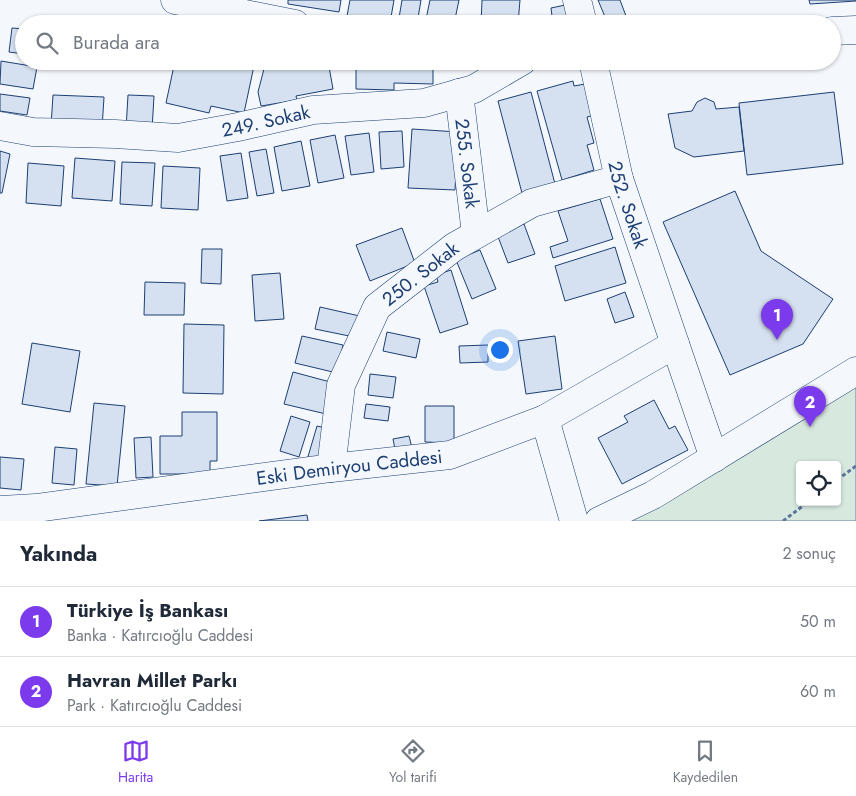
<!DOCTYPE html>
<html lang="tr">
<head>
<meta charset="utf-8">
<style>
	body { margin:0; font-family:Jost,sans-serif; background:#f6f6f7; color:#1f2937 }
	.controls { position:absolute; right:15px; bottom:15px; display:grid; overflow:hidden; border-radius:5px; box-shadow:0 1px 4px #0004 }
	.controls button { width:45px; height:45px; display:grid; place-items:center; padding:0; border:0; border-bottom:1px solid #e0e1e3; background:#fff; color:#1f2937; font:25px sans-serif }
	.you { position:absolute; left:499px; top:349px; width:18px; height:18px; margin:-12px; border:4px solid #fff; border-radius:50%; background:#1a73e8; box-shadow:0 0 0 8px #1a73e833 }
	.badge { display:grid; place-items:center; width:32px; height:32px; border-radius:50%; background:#7c3aed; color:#fff; font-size:16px; font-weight:700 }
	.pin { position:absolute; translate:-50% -41px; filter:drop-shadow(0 1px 2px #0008) }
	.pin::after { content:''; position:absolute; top:26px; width:18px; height:15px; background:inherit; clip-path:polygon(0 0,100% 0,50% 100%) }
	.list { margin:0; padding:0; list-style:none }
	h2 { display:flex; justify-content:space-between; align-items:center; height:65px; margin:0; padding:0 20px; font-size:21px }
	h2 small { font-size:16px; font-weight:400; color:#747a83 }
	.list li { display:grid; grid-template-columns:32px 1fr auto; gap:15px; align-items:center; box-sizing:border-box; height:70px; padding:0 20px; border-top:1px solid #e0e1e3 }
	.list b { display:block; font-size:19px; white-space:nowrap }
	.list p { margin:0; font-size:16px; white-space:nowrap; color:#747a83 }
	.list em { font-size:16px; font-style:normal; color:#747a83 }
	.icon { flex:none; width:28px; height:28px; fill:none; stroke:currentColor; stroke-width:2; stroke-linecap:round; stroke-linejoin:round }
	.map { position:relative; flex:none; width:856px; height:521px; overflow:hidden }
	.search { position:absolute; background:#fff; box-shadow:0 1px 4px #0004; left:15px; right:15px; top:15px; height:55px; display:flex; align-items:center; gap:12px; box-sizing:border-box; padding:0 18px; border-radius:28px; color:#747a83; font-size:19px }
	.sheet { height:205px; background:#fff }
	nav { display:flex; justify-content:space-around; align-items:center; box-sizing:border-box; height:70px; border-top:1px solid #e0e1e3; background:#fff; font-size:14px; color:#747a83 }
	nav a { display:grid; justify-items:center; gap:2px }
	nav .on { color:#7c3aed }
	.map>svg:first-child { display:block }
	.green { fill:#d7e8df; stroke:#687fa3; fill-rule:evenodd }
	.building { fill:#d5e0f0; stroke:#1d3f73 }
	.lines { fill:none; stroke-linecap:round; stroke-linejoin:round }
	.street-casing { stroke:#1d3f73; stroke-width:29 }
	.secondary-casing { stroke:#1d3f73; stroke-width:29 }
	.path { stroke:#5e769c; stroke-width:3; stroke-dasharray:4 2.5; stroke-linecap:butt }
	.street { stroke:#f4f7fb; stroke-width:28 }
	.secondary { stroke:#f4f7fb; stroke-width:28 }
	.labels { text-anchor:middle; stroke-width:4; stroke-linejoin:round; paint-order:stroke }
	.street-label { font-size:19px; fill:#1d3f73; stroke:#f4f7fb }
</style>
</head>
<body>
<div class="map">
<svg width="856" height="521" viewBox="0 0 856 521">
	<rect width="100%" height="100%" fill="#f4f7fb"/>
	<path class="green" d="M856,371v150h-257zM800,465h37v37h-37z"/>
	<path class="building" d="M288,0h53l-2,12 -51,-8z
		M350,0h44l-4,23 -43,-7z
		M402,0h19l-4,24h-19z
		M430,0h29l-5,24h-29z
		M482,0h38l-2,24h-37z
		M598,0h22l9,24h-21z
		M809,0h47v1l-46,3z
		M570,4l3,20h-20l-2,-16z
		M111,19l34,2v3h-34z
		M12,28l12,1v25l-15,-2z
		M1,61l36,6 -4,22 -33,-5z
		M110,61h34l-1,5 -34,-1z
		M175,61h80l-11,52 -33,-7 -2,7 -43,-10z
		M266,61h62l5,28 -37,7 1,4 -36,6 -3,-14z
		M356,61h77v23l-39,-1v7l-38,-1z
		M573,81l1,5 11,-2 9,31 -7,2 7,26 -7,2 7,25 -32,10 -25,-89z
		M531,92l24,92 -32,13 -25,-96z
		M834,92l9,72 -96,11 -8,-72z
		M0,94l30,4 -3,17 -27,-4z
		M53,95l51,2 -2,32 -51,-3z
		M128,95l26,1 -2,34 -26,-1z
		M705,98l9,4 2,7 23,-2 5,44 -50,6 -19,-9 -7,-34 24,-3 5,-9z
		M412,129l46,3 -3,58 -47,-2z
		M402,131l2,36 -23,2 -2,-37z
		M369,133l5,39 -23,3 -6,-39z
		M335,135l9,43 -26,5 -8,-43z
		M301,141l9,45 -28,5 -8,-44z
		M266,149l8,44 -17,3 -8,-44z
		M0,151l10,3 -8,39h-2z
		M241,153l7,45 -21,3 -7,-45z
		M75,158l40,3 -3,40 -40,-3z
		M122,162l33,1 -3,43 -32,-2z
		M28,163l36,3 -3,40 -35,-3z
		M163,166l37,2 -2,42 -37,-2z
		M735,191l26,60 72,48 -30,45 -73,31 -67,-153z
		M600,199l13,40 -60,19 -3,-11 18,-6 -10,-30z
		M524,224l11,30 -27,9 -11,-29z
		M402,228l13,35 -45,18 -14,-36z
		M615,247l11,36 -61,18 -10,-35z
		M202,249h20l-1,35 -20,-1z
		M480,250l16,39 -24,10 -16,-39z
		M451,270l17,54 -28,9 -16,-47 14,-4 -2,-7z
		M280,273l4,46 -29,2 -3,-46z
		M145,282l40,1 -1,32h-40z
		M625,292l9,25 -19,6 -8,-24z
		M320,307l44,10 -5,21 -44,-9z
		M184,324l40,1 -1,69 -40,-1z
		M387,332l33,7 -4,19 -33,-7z
		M302,336l41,9 -6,28 -42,-10z
		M555,336l7,53 -36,5 -8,-53z
		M32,343l48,8 -10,61 -48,-8z
		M488,345v17l-28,1 -1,-17z
		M293,372l41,11 -8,31 -42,-10z
		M370,374l26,3 -3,21 -25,-3z
		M654,400l15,29 6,-3 13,24 -66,34 -24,-46 30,-16 -4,-6z
		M94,403l31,3 -8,80 -31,-2z
		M366,404l24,3 -2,14 -24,-3z
		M425,406h29v37l-29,-1z
		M182,412h35v49h-7v13h-50v-38h22z
		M291,416l19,6 -11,35 -19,-6z
		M317,426l17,4 -11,34 -16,-4z
		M409,436l5,20 -17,4 -4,-21z
		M151,437l2,40 -17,1 -2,-40z
		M55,447l22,2 -3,36 -22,-2z
		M0,457l24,2 -3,31 -21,-2z
		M307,515l1,6h-49z"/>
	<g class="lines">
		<g class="street-casing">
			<g id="street">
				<path id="s1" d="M593,61l26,118 56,165"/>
				<path id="s2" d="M459,93l17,141"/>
				<path id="s3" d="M0,126l33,6 82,2 63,4 60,-11 75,-17 111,-7 50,-14 48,-28"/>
				<path id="s4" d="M331,468l10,-83 36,-78 77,-60 78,-44 87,-24"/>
			</g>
		</g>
		<g class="secondary-casing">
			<g id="secondary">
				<path d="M175,0l120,24"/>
				<path d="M577,0l6,24"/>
				<path d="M832,31l24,-1"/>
				<path d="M545,419l29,102"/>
				<path id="s5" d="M0,510l36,-2 295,-40 119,-13 95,-36 130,-75 39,114"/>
				<path d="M599,521l54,-26 203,-124"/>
			</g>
		</g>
		<path class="path" d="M837,480l19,-14
			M783,521l25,-19"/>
		<use href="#street" class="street"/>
		<use href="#secondary" class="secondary"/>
	</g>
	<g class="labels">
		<g class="street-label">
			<text dy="7" stroke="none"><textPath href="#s3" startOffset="268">249. Sokak</textPath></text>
			<text dy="7" stroke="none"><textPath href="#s2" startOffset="71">255. Sokak</textPath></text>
			<text dy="7" stroke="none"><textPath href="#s1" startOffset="148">252. Sokak</textPath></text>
			<text dy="7" stroke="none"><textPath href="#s4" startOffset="224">250. Sokak</textPath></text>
			<text dy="7" stroke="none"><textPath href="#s5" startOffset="352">Eski Demiryou Caddesi</textPath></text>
		</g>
	</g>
</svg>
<div class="controls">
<button><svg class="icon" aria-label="locate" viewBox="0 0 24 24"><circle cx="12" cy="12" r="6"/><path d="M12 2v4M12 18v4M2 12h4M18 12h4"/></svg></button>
</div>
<div class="you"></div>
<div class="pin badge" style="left:777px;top:340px">1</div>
<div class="pin badge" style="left:810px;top:427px">2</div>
<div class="search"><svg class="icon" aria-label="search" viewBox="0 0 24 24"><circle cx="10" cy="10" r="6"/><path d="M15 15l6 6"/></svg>Burada ara</div>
</div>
<section class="sheet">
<h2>Yakında<small>2 sonuç</small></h2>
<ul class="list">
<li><span class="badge">1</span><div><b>Türkiye İş Bankası</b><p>Banka · Katırcıoğlu Caddesi</p></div><em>50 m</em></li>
<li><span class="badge">2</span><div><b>Havran Millet Parkı</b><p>Park · Katırcıoğlu Caddesi</p></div><em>60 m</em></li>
</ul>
</section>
<nav>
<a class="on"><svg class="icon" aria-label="map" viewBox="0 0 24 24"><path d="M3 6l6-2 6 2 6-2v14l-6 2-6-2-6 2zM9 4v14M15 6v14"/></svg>Harita</a>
<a><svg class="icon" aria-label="directions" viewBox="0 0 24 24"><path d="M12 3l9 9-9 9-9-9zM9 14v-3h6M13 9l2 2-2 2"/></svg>Yol tarifi</a>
<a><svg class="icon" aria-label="saved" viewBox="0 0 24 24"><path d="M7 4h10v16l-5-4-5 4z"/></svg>Kaydedilen</a>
</nav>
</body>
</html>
